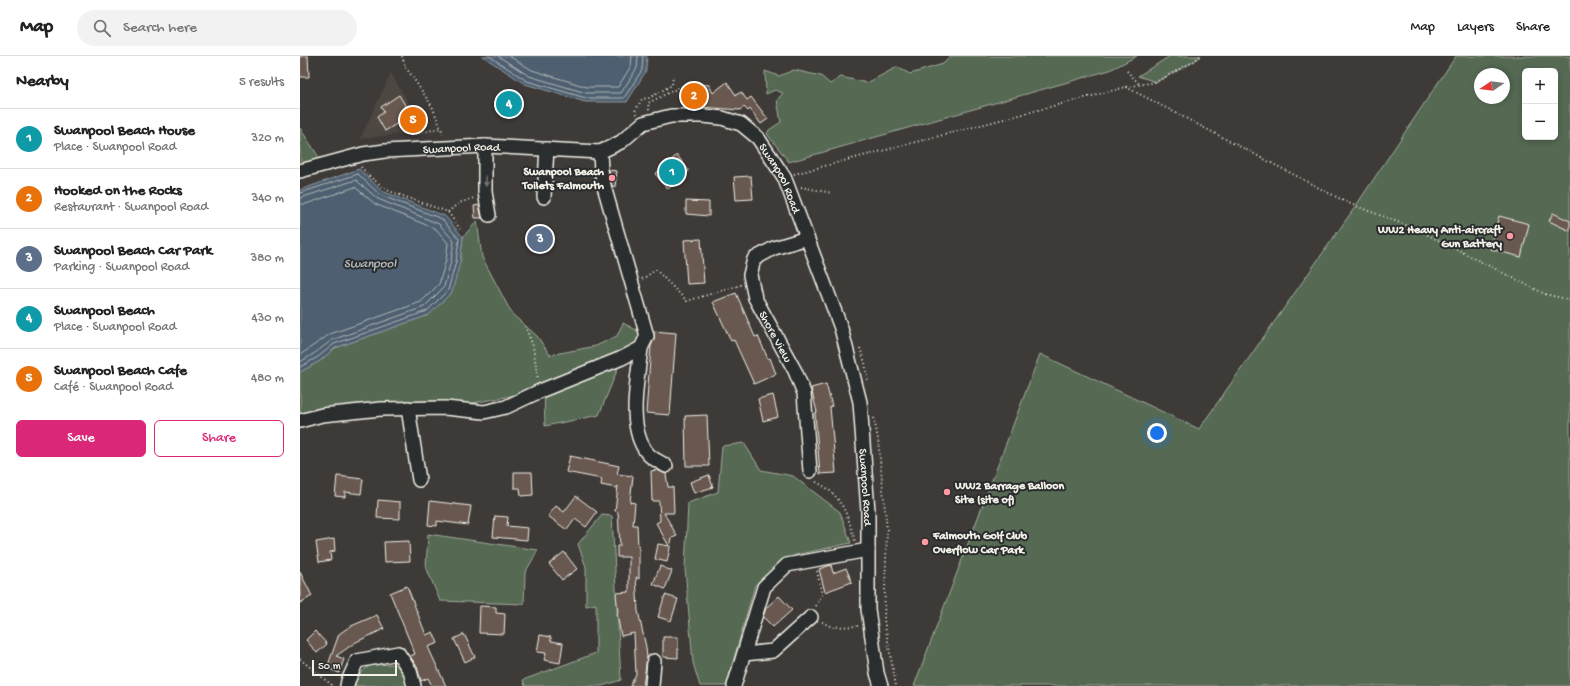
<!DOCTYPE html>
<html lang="en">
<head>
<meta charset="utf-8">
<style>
	body { margin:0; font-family:"Gochi Hand",sans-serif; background:#f2f2f2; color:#222 }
	.controls { position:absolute; right:12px; top:12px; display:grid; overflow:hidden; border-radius:6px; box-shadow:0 2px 6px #0003 }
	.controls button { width:36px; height:36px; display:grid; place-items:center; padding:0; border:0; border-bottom:1px solid #e0e0e0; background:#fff; color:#222; font:20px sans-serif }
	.compass { position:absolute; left:1174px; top:12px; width:36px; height:36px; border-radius:50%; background:#fff; box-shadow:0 2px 6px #0003; rotate:257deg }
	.scale { position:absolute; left:12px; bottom:10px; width:85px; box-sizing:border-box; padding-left:4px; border:2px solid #f4f1e8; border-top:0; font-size:11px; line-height:14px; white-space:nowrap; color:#f4f1e8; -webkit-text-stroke:3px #2a2d2e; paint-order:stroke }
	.you { position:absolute; left:857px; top:377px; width:14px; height:14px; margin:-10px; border:3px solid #fff; border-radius:50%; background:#1a73e8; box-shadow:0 0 0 6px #1a73e833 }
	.badge { display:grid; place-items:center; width:26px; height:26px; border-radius:50%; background:#db2777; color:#fff; font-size:13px; font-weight:700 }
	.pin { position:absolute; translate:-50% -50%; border:2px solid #fff; box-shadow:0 1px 4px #0006 }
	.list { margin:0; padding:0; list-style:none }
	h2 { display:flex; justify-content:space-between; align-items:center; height:52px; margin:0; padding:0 16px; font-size:17px }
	h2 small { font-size:13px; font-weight:400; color:#767676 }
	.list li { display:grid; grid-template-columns:26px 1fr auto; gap:12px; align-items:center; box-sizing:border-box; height:60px; padding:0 16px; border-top:1px solid #e0e0e0 }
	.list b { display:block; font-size:15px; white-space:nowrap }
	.list p { margin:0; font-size:13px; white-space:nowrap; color:#767676 }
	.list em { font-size:13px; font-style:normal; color:#767676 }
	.actions { display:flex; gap:8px; padding:12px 16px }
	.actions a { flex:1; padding:9px 0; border:1px solid #db2777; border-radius:6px; text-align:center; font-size:14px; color:#db2777 }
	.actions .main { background:#db2777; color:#fff }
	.icon { flex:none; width:22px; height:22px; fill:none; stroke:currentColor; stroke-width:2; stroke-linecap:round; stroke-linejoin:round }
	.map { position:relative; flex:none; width:1270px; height:630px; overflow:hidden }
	header { display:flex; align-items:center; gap:24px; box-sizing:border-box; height:56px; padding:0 20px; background:#fff; border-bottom:1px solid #e0e0e0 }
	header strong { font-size:19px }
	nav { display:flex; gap:22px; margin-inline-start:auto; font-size:14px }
	.search { width:280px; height:36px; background:#f2f2f2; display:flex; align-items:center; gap:10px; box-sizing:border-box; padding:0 14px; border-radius:22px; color:#767676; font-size:15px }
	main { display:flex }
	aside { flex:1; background:#fff }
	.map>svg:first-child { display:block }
	.built { fill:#4d4642 }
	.green { fill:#556953; stroke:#a4ad9e; fill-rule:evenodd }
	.water { fill:#4e5f70; stroke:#9099a0 }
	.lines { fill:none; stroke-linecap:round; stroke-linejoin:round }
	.shore { stroke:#b2b7b8; stroke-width:1 }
	.building { fill:#685850; stroke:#f4f1e8 }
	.minor-casing { stroke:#f4f1e8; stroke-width:16 }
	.path { stroke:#f4f1e8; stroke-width:2; stroke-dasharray:1 3; stroke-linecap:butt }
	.minor { stroke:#2a2d2e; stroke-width:13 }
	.oneway { fill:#71726f }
	.poi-dot { fill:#ff9aa2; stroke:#2a2d2e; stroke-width:1.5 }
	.labels { text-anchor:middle; stroke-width:4; stroke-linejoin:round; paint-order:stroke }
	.street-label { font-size:12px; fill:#f4f1e8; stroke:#2a2d2e }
	.poi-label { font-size:12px; font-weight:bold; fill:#f4f1e8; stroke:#2a2d2e; text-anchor:end }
	.water-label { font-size:13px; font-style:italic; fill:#b2b7b8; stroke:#2a2d2e }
</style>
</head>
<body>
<header>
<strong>Map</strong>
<div class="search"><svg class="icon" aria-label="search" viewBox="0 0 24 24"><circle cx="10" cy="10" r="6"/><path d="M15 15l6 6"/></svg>Search here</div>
<nav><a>Map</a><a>Layers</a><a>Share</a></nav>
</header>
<main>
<aside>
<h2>Nearby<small>5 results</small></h2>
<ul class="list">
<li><span class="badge" style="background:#0f9aa8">1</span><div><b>Swanpool Beach House</b><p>Place · Swanpool Road</p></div><em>320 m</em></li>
<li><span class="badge" style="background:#e8710a">2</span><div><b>Hooked on the Rocks</b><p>Restaurant · Swanpool Road</p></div><em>340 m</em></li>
<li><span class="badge" style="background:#5c6f8a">3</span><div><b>Swanpool Beach Car Park</b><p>Parking · Swanpool Road</p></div><em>380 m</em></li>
<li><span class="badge" style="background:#0f9aa8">4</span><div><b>Swanpool Beach</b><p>Place · Swanpool Road</p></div><em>430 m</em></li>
<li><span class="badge" style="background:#e8710a">5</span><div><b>Swanpool Beach Cafe</b><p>Café · Swanpool Road</p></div><em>480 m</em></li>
</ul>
<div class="actions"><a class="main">Save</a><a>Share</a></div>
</aside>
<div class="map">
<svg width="1270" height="630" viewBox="0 0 1270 630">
	<rect width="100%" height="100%" fill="#3d3a38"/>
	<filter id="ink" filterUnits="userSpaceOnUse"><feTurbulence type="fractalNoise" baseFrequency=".025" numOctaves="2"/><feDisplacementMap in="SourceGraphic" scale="8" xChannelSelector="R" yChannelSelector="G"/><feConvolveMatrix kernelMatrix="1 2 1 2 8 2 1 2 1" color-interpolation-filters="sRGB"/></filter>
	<g filter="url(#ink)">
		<path class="built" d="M91,17l34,58 -65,8z"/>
		<path class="green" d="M651,0h186l-27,14 -321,92 -22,-28 2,-4 12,-8 -4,-22 6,-7 -8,-3 -9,4 -1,-23 14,5 15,-6 27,6 9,8 11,-7 26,6 30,-16 13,7 33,-10z
			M870,0h31l-8,6 -37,20 -18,-6z
			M1156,0h114v630h-656l126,-332 159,75 154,-219zM1225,15h30v66h-30zM1180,18h24v24h-24z
			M0,72l24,37 -24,6z
			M177,165l5,36 30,57 25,22 13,19 46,-9 21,-10 6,-13 24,13 -25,22 -23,57 -54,11 -1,-36 -99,18 -145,13v-49l20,-11 15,-13 94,-33 31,-52 3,-26z
			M444,387l17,27 32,6 47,36 11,31 -56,12 -40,30 -29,101h-26l-7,-23 -8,-95 3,-65 30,-11 4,-46z
			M302,459l10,1 9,164 -19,6h-77l-2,-6 73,-27v-49l-10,2v-39l-8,-23z
			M128,478l110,16 -13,23 -1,31 -84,-3 -14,-34z
			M99,608l7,13 1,9h-52l1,-9 14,-12z"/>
		<path class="water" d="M182,0h165l-1,15 -19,31h-42l-60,-18z
			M59,113l23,22 63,25 18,21 -3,26 -8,29 -23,23 -94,33 -15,13 -20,11v-182z"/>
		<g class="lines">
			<path class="shore" d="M189,0l38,25 59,17h38l18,-28 1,-14
				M198,0l31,20 57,17h35l16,-25 1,-12
				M209,0l23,14 55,17h31l13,-21 1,-10
				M0,137l58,-19 22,21 62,24 17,20 -3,23 -8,28 -21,21 -93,33 -16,13 -18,10
				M0,142l56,-18 22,19 61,25 15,17 -3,20 -7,26 -20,20 -92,33 -17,13 -15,9
				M0,148h6l49,-17 20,17 61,25 12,14 -2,17 -7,24 -18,18 -91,32 -30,21"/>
		</g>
		<path class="building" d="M0,0h8l1,21h-9z
			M427,26l9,13 5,-3 6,8 4,-3 17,22 -7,5 -11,-15 -2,2 -4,-4 -4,3 -52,-4 3,-23 18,2 4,8z
			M99,39l12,20 -26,16 -8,-14 7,-5 -3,-5z
			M377,99l12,16 -21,18 -13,-15z
			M309,114l8,1 -2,16 -3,-1z
			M451,120l2,23 -17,1 -2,-23z
			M386,145l23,1v14l-23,-2z
			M179,149l3,13h-7l-1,-12z
			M1253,157l17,8v10l-21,-10z
			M1199,160l30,8 -8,33 -31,-8z
			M401,183l3,44 -17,1 -3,-44z
			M436,237l19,44 3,-1 10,23 2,-1 6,16 -22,10 -20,-44 -3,1 -18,-39z
			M354,275l22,2 -6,82 -24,-2 5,-67 3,-7z
			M526,328l6,22 -2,1 6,66 -16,1 -5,-61 2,-1 -6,-24z
			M473,339l5,22 -15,4 -5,-22z
			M407,359l2,51h-23l-1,-50z
			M270,400l49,10 -2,8 16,2 -3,26 5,1 -2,22h4l1,21h1v33l-3,-2 2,34 8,36 1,11 -4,28h-13l6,-12 -2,-41 -13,3 -4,-23h1l-2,-20 13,-1v-35h-12v-11h3l-2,-34 -3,-1 3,-25 -2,2 -15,-3 1,-6 -36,-7z
			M357,414l9,4 2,13h5l1,26h-10l13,23 -5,2 -5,24 -12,-3 3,-15 11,2 -13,-23 4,-2 -1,-20h-7l-1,-30z
			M214,416h18l1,23 -12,1 -1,-8h-6z
			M409,419l4,12 -19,6 -4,-11z
			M37,420l26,3 -2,15 -16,-2v5l-10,-1z
			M276,440l21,16 -11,15 -11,-8 -8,11 -19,-14 8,-10 8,6z
			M78,444l22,2v17l-23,-1z
			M130,445l41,5 -3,19 -31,-4v5l-9,-1z
			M195,460l13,1 -1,9 21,2 -1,12 -34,-3z
			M34,483l1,12 -5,1 1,8 -12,2 -3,-20z
			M109,485l1,20 -25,1 -1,-20z
			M264,496l13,17 -15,11 -13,-16z
			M531,509l2,8 13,-5 6,14 -27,10 -6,-23z
			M360,510l12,5 -7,18 -12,-5z
			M0,516l12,24 -12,7z
			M107,530l19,49 7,-3 5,11 -10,4 18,39h-14l-4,-8 -7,3 -4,-14 -7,-11 5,-2 -25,-61z
			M365,539l13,4 -7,22 -13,-4z
			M479,540l13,14 -19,17 -10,-10 3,-9z
			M180,550l16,1v6l9,1 -1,20 -25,-1z
			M77,559l7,14 -28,13 -20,14 8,3 -5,14 -12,-5 12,-34 10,-7z
			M15,575l12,13 -10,9 -11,-13z
			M164,578l11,23 -10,5 -11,-23z
			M240,579l11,2v4l12,2 -3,20 -16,-3 2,-7 -9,-1z
			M363,581h15v21l-15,-1z"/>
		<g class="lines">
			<g class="minor-casing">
				<g id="minor">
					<path d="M185,90v46l4,23"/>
					<path id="s1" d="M0,115l63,-17 22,-3 100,-5 115,6 21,-10 22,-19 28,-7h32l19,2 19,6 17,14 26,39 4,10 53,141 19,74 8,109v98l9,64 4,13"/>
					<path d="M244,141l3,-48"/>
					<path id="s2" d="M507,182l-33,10 -20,11 -4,16 5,23 40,73 9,22 6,78"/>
					<path d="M341,292c-3,31 -15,80 7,106 4,5 13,8 18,12"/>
					<path d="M108,352l11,72"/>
					<path d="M0,365l22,-6 59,-6 64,-1 39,4 22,-5 34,-16 82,-33 19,-10 6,-12 -42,-146 -4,-20 -1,-18"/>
					<path d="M444,598l29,-3 38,-34"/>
					<path d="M47,630l1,-5 9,-20 41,-8 12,18 4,15"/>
					<path d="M352,630l2,-25"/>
					<path d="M434,630l30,-99 23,-22 81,-15"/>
				</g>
			</g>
			<path class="path" d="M102,0l3,10 27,40 12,30
				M827,15l13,14
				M826,31l222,116 68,26 129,65 25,6
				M349,54l-1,-7 34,-17 8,2
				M337,58l-2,-3 7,-12 7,-1 23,-13 1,-9
				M111,79l30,-7
				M61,111l9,10 19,14 59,21 12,17
				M494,118l332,-87 30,-5 37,-20 7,-6
				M501,131l31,6
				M148,156l11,-9 15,-5
				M342,223l14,-9 31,31 54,-16
				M225,270l8,20 5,34
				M560,292l5,15 3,19
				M574,362l4,21 9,91 -3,90 12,66
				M516,426c26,12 32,34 39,59
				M516,550l6,-11 -5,-24
				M522,566l10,5 27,-1
				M0,603l33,27"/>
			<use href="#minor" class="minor"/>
		</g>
		<defs><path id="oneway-solid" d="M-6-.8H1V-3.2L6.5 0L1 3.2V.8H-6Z"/></defs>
		<use class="oneway" href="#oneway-solid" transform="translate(186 125) rotate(91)"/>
	</g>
	<g class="poi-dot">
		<circle cx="312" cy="122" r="4"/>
		<circle cx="1210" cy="180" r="4"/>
		<circle cx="647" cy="436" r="4"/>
		<circle cx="625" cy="486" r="4"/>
	</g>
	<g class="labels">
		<g class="street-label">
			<text dy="4" stroke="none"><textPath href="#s1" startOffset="164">Swanpool Road</textPath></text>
			<text dy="4" stroke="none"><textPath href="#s1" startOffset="523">Swanpool Road</textPath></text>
			<text dy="4" stroke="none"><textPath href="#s2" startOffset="141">Shore View</textPath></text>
			<text dy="4" stroke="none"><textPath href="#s1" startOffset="847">Swanpool Road</textPath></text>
		</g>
		<g class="poi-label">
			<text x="304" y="119">Swanpool Beach<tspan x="304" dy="14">Toilets Falmouth</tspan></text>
			<text x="1202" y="177">WW2 Heavy Anti-aircraft<tspan x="1202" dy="14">Gun Battery</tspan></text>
			<text x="655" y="433" text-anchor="start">WW2 Barrage Balloon<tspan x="655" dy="14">Site (site of)</tspan></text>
			<text x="633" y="483" text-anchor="start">Falmouth Golf Club<tspan x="633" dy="14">Overflow Car Park</tspan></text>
		</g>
		<g class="water-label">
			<text x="70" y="211">Swanpool</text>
		</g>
	</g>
</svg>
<div class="controls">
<button>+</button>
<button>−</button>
</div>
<svg class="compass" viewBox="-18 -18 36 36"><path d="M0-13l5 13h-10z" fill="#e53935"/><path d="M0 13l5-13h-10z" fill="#767676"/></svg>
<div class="scale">50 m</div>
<div class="you"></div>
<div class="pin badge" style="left:372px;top:116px;background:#0f9aa8">1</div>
<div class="pin badge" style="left:394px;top:40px;background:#e8710a">2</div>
<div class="pin badge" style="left:240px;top:183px;background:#5c6f8a">3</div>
<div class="pin badge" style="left:209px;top:48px;background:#0f9aa8">4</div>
<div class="pin badge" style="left:113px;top:64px;background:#e8710a">5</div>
</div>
</main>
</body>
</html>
